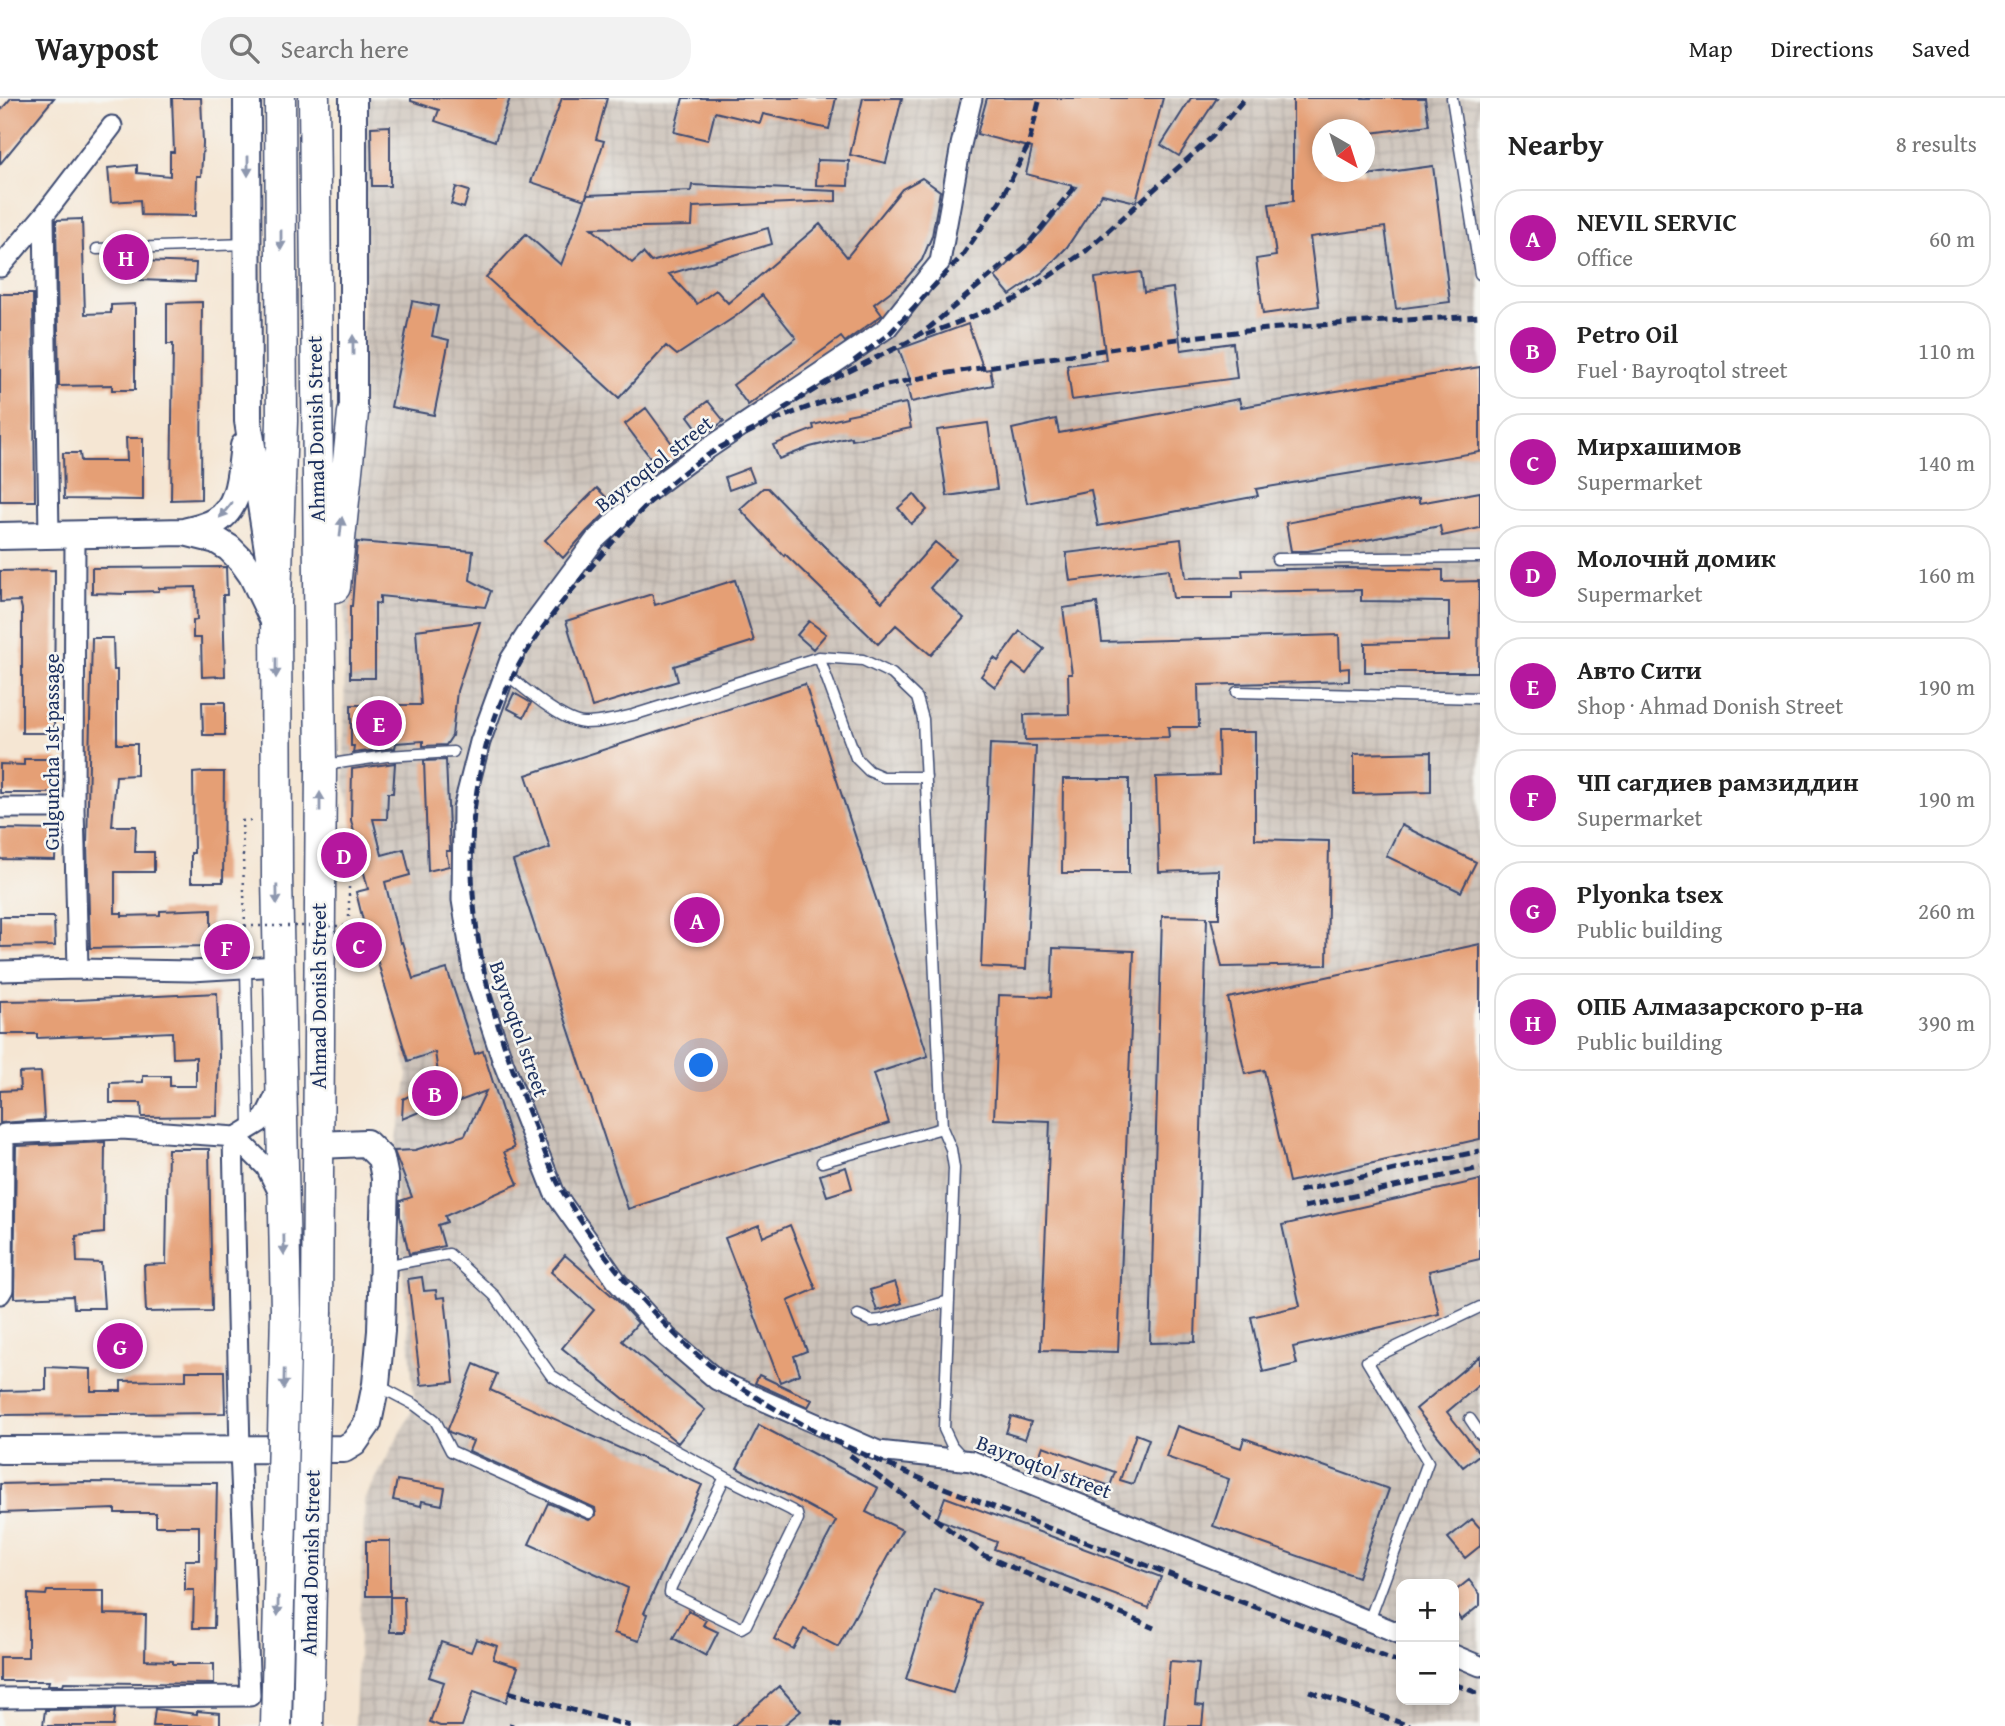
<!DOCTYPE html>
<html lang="en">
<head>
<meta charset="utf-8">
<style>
	body { margin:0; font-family:"Gentium Book Plus",serif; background:#f2f2f2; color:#222 }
	.controls { position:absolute; right:21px; bottom:21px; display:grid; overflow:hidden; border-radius:14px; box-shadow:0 4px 10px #0003 }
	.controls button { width:63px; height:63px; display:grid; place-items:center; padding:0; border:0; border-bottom:2px solid #e0e0e0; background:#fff; color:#222; font:35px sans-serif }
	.compass { position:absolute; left:1312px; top:21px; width:63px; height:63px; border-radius:50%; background:#fff; box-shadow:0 4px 10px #0003; rotate:141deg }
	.you { position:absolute; left:702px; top:968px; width:24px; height:24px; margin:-18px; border:5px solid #fff; border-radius:50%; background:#1a73e8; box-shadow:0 0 0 10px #1a73e833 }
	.badge { display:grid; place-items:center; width:46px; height:46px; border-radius:50%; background:#b5179e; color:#fff; font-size:23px; font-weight:700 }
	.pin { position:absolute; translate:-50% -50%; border:4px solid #fff; box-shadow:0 2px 7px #0006 }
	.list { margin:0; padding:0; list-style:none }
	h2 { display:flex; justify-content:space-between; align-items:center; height:91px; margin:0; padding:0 28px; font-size:30px }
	h2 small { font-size:23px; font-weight:400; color:#767676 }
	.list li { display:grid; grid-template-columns:46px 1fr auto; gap:21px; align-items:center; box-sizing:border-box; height:98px; margin:0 14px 14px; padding:0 14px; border:2px solid #e0e0e0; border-radius:28px }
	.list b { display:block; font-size:26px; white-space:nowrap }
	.list p { margin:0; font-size:23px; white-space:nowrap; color:#767676 }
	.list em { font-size:23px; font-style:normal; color:#767676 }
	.icon { flex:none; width:38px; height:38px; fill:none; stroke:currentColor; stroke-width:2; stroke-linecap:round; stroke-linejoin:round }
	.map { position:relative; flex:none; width:1480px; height:1628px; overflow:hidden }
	header { display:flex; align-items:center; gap:42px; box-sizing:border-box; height:98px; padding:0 35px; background:#fff; border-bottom:2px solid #e0e0e0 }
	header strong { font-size:33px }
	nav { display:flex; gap:38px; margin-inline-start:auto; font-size:24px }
	.search { width:490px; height:63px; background:#f2f2f2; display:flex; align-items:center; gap:18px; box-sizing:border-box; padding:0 24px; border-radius:28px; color:#767676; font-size:26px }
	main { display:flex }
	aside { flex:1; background:#fff }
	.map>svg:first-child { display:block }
	.industrial { fill:url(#industrial-grid); fill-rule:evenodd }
	.building { fill:#e59f75 }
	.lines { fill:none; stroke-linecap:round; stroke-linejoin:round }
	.lane-casing { stroke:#3c4a70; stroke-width:13 }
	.street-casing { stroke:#3c4a70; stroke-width:23 }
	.secondary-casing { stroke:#3c4a70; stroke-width:30 }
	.primary-casing { stroke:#3c4a70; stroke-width:33 }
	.path { stroke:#3c4a70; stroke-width:2.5; stroke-dasharray:2 5; stroke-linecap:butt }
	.lane { stroke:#fff; stroke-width:10 }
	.street { stroke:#fff; stroke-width:19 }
	.secondary { stroke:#fff; stroke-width:26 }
	.primary { stroke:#fff; stroke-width:30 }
	.rail { stroke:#1b2f5e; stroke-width:5; stroke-dasharray:10 5; stroke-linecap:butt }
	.primary-bridge-casing { stroke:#3c4a70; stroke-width:33; stroke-linecap:butt }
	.path-bridge { stroke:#3c4a70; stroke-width:2.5; stroke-dasharray:2 5; stroke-linecap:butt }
	.primary-bridge { stroke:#fff; stroke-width:30 }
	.oneway { fill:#8d97ae }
	.labels { text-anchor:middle; stroke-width:5; stroke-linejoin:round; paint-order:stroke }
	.street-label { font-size:21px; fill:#1b2f5e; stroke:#f6f6f2 }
</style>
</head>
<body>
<header>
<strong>Waypost</strong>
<div class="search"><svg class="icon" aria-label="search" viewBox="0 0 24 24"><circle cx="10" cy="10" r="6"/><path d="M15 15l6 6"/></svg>Search here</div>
<nav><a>Map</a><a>Directions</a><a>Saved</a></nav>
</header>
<main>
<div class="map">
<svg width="1480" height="1628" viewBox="0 0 1480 1628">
	<defs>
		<pattern id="industrial-grid" width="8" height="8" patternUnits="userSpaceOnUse" patternTransform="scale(1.75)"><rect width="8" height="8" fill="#ccc2b9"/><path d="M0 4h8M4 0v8" fill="none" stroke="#afa7a1"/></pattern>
	</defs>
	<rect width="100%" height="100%" fill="#f6f6f2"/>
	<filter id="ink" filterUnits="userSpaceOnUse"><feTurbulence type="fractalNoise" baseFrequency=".0143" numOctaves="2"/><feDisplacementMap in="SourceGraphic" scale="14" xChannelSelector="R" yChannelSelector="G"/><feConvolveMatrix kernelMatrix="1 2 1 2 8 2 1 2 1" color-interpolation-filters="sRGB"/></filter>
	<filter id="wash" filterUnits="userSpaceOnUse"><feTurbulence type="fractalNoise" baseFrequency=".00686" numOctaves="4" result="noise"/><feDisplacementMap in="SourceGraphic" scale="28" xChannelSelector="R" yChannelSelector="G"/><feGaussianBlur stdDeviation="1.57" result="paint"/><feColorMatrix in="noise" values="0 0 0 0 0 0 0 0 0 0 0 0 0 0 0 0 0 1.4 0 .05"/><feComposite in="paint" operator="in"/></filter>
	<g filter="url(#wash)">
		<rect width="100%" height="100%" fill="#f5e6d3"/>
		<path class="industrial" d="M367,0h1113v1628h-1125l10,-227 50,-94 -22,-242 15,-88 -64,-294 1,-220 15,-82zM1322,32h42v42h-42zM1401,1486h53v116h-53z"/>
		<g id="blocks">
			<path class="building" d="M11,0h43l-54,66v-53z
				M172,0h29l2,45 -2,33h-4l-1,40 -55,-1 -1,-15 -29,2 -3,-34 29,-3v8l33,3v-24h4z
				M411,0h99l-15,43 -60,-20 4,-11 -28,-9z
				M562,0h45l-11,41 8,2 -19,59 -54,-18z
				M683,0h153l-7,31 -66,-15 -3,9 -45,-11 -7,28 -34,-8z
				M863,0h39l-16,65 -36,-8z
				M987,0h176l-27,104 -34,-8 -35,53 -24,25 -33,23 -15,-18 47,-46 35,-44 -51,-13 6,-26 -55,-14z
				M1191,0h26l-38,58 -18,-11z
				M1293,0h132l4,27 -65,9v-4h-42v42h45v3l66,-9 17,136 -54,7 -11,-82 -75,10 9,69 -56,8 -7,-55 20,-3 -7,-52 24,-3z
				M390,28v60h-18l-1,-59z
				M817,62l32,1 -1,25 -32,-1z
				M922,80l18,13 -8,45 -10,24 -19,22 -29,22 8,11 -37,27 -4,-5 -93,68 -15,-20 63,-47 -34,-43 -26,21 -59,39 -11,-9 -47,52 -133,-121 40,-43 35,31 26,-70 104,-4 1,-6 144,6v10l-143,6 -1,19 -101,2 41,35 11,-10 8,9 117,-34 4,16 -103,30 28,30 19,-14 12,13 92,-79 27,33 55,-68z
				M456,89l13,4 -5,17 -13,-4z
				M82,121l3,95 26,-1v-8l24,-1v86h-23v-5l-53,1 -3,-166z
				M140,163l56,2 -1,19 -56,-2z
				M1141,174l3,20 29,-4 8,62 52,-7 4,35 -165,22 -5,-35 39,-5 -11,-82z
				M0,196h33l2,207h-35z
				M412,203l26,5 -6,30 17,4 -15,75 -43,-8z
				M202,204l-1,197 -30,1 2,-156h-6v-41z
				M968,226l16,46 6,-1 3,16 -82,17 -4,-16 5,-1 -13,-36z
				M1480,269v85l-224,37 2,7 -160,30 -7,-36 -64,13 -15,-74 44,-10 3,14 180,-34 2,8z
				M708,303l16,20 -21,15 -15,-20z
				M906,305l5,25 -59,12 -1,-3 -41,10 -31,12 -6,-14 41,-16 -1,-4 34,-8v-2z
				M646,310l33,45 -20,16 -34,-45z
				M988,325l9,66 -50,7 -10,-66z
				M126,340h17v62l-79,-1 -1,-46h17l1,8h46z
				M749,370l5,13 -25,9 -4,-13z
				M597,390l17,17 -27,26 -24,27 -18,-18z
				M763,390h5l55,57 59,57 53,-60 20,17 -25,29 34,30 -33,37 -35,-30 -18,19 -93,-90 -1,2 -44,-47z
				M1480,394v36l-38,8 -2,-10 -132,25h-17l-5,-28 133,-25v5z
				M914,396l13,16 -16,14 -13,-16z
				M1181,441l5,39 57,-1 -1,-7 106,-2 95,2v12l36,-1 -1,91h-113v-29l84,-2v-39l-88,-1v-11l-129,2v6h-59l-4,-29 -99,12 -4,-28z
				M357,444l116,9 -3,29 21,11 -6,16 -105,-11v8l-5,-1v75h-25v-72h2z
				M226,469l1,28h-4l2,81 -23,1 -1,-39h-8v-17l4,-1 -1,-33 -37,1v3l-33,1v2l-34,-1v-25z
				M55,472l-1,163h-32v-124l-2,-8 -20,1v-31z
				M735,482l19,61 -80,25 4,15 -86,26 -26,-86 86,-27 3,11z
				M1097,505l5,39 237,-7 1,34 9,-1v13l-151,4 1,42h-31l1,10 -144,3 -1,-25 45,-1 -1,-40h4l-9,-66z
				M809,523l17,13 -13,15 -16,-14z
				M480,524l-23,69 -5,45 -6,9 -23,1v-5l-27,2 -1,5 -42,5 1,-7h-3v-41h70l-5,-75z
				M1020,533l24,18 -18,25 -13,-10 -18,23 -14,-11 13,-18 4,3z
				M92,540h21l1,32h3v74h20v31l-21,1 -4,50h24l-1,26h19v20h-39v41h7v3l38,-1v-4l51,-2v37l-121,2 -3,-104z
				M805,586l123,372 -55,18 16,49 -261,86 -115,-348 37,-13 -24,-73z
				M514,595l17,10 -7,14 -17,-9z
				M202,604h23v33h-22z
				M1218,634h37v107l74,2 -2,124 -105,2 -11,-49h8v-48l-60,2 -3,-95 63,-2z
				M990,646l46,2 -10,223 -45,-2z
				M1431,654v40l-77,2v-40z
				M24,661h34v34h-58v-29l24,1z
				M446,662l4,91h-4l3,15 -21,5 -4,-110z
				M395,665l-2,30h-5l-1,26h-14l9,36 22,-6 6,26 -25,7 15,61 2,-1 11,37 34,-10 28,85 8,-3 31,97 -10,4 14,32 -73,32 2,6 -9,3 6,21 -35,8 -9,-38v-15l12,-4 -18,-46 21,-1 50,-15 21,-44 -45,17 -17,2 -22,9 1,-20 22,-11 15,-1 -5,-35 -27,9 -37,-121 -3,1 -12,-49 12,-3 -17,-69 1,-51z
				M204,674h20l-1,110h-32v-29h3l-1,-80z
				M1063,681h66v94h-67z
				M1401,727l75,37 -15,30 -75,-36z
				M0,731l56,1 -1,30 -55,-1z
				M1162,818l45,1 -12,425 -45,1z
				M0,819h54l1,29 -55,1z
				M1480,846v195l-191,43 -25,-112 -19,4 -17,-76z
				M1053,850l81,3 -16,401 -77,-2 9,-229 -56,-2 5,-124 52,2z
				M217,895l2,63 -2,60 -75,1 -1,-14h-31v-20l33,-1v-6h27v10h26v-29l-23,1 -1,-26 -135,6v-4h-37v-33l77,-1z
				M41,974l3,48 -44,3v-32l20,-1 -1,-17z
				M105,1044l-1,91 -28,3 1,26 24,1 3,45h-30l-1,-12 -59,2 2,-152z
				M168,1051h41l3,162 -66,1 -2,-47 22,-1z
				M846,1069l6,21 -25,8 -7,-21z
				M1480,1082v79l-51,12 10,43 -146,33 4,17 -34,8 -12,-55 49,-11 -18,-81z
				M759,1127l4,12 27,-12 26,64 -28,12 19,50 -13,5 6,18 -20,8 -55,-144z
				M565,1157l52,45 21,23 -16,18 83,69 -27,33 -116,-95 32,-38 -43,-38z
				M422,1179l2,14 12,-1 1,8 8,-1 9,85 -33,3 -13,-106z
				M895,1184l7,21 -25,8 -7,-21z
				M1480,1258v28l-33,28 33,42 -17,13 -47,-58z
				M474,1266l23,10 -7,16 212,95 -58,128 3,1 -8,27 -25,-8 14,-45 -99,-44 19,-41 41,17 7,-5 -1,-7 -126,-57 4,-10 -24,-9 -1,-3z
				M46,1269l45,2v22h30v-10l65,-1v-9h38l1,42 -225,2v-24l46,-1z
				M759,1277l53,25 -4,7 -53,-24z
				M1011,1318l20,6 -6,17 -19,-6z
				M759,1327l119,63 -12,24 36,18 -64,117 -34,-18 -11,20 -19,-10 62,-118 -99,-53z
				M1177,1328l64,22 3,-10 145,51 -31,88 -145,-51 16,-47 -63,-22z
				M1136,1336l13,5 -16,45 -13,-4z
				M1043,1348l72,26 -5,14 -72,-26z
				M397,1382l48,8 -3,17 -20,-4 -1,5 -28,-6z
				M83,1384l134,1 -3,145h-21l1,-38h-9v-30h14v-34h-43v-13h-41v-4l-115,4v-29z
				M945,1399l216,80 -12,31 -155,-59 3,-7 -60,-23z
				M1472,1421l8,9v18l-15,12 -17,-20z
				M366,1443h24v55h-24z
				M1469,1482l11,14v11l-19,15 -7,-10v-18z
				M934,1491l46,14 -27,90 -47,-14z
				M47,1493h57v23l42,1 -1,45 28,1v3h41v20l-150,-2 -1,3h-15l1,-4h-49v-24h28v-63l18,1z
				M390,1499h14l1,35h-15z
				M688,1513l18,9 -3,5 15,7 -12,24 -33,-18z
				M476,1541l21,7 -4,13 25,8 -12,35 -32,-11 -12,35h-22l-10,-4 14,-40 -15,-5 12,-35 30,10z
				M1170,1563l29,2 -4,42 9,1 -2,20h-38z
				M779,1588l22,25 -18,15h-50z
				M115,1611l-2,17h-70l2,-16z
				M155,1611l42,5v-3l23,2v13h-67z"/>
		</g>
	</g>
	<g filter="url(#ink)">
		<use href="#blocks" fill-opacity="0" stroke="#3c4a70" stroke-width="2"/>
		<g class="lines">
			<g class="lane-casing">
				<path id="lane" d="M1452,0l28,176
					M97,151l150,-5
					M1277,461l203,-2
					M819,559l37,101 13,13 14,6h43
					M505,575c18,14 57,49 79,50 17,0 33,-4 49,-8l186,-58 44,3 29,14 25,24 6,21 19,409 9,21 3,19 -10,261 8,17 11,12
					M1237,594l243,6
					M325,667l61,-9 67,-4
					M246,870l3,160
					M822,1064l120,-34
					M384,1168l65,-12 46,42 56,79 79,51 95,51 -54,110 -1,6 71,35 5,-3 52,-106 -1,-5 -6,-4 -66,-33
					M858,1217l13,6 10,-1 68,-19
					M379,1288l36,19 20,15 16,31 138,62
					M1470,1321l10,15
					M1369,1523l59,-159 -61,-101 113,-54"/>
			</g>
			<g class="street-casing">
				<path id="street" d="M972,0l-11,47 -21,117 -53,66 -199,134 -48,36 -45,42 -60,81 -25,39 -30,82 -17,67 -1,91 12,75 29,87 51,130 64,91 49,54 50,43 161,71 94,10 429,173
					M44,117l5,320
					M0,169l44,-52 68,-89
					M75,437l-1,273 4,161
					M0,710h74
					M0,873l78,-2 114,2 86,-5
					M236,1039l30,30 13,26
					M0,1196l3,-5 1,-155 118,-5 114,8 23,-14 6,-6 13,-27
					M1454,1557l26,11
					M0,1600l250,-2 -10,-246 -7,-313"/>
			</g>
			<g class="secondary-casing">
				<path id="secondary" d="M247,0l1,323 21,135
					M353,315v-315
					M184,434c10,-3 23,-5 32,-11 25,-15 24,-49 28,-75
					M0,438l184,-4 32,8 13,8 13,13 10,14 24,50
					M0,1352l344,-1 10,-6 14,-20 8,-39 5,-53 4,-153 -4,-20 -15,-15 -48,2"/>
			</g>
			<g class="primary-casing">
				<path id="primary" d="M280,0l2,323 -6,179 1,277 9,434
					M314,0l7,668 -4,545
					M335,489l18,-174"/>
			</g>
			<path class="path" d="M343,752l6,1v75
				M245,828l-3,-105 11,-1"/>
			<use href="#lane" class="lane"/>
			<use href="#street" class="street"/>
			<use href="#secondary" class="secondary"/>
			<use href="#primary" class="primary"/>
			<path class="rail" d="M926,237l90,-36 70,-48 126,-114 33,-39
				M854,263l36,-28 72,-77 38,-55 28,-55 12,-48
				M783,311l44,-27 81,-40 22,-15 100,-85 45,-56
				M1299,1093l181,-40
				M1304,1109l176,-39
				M850,1357l133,100 171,73
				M1401,1565c-118,-45 -236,-91 -355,-136 -114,-44 -231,-84 -330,-157 -56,-43 -118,-117 -153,-178 -11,-18 -18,-40 -26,-60 -21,-52 -42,-107 -53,-162 -21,-97 -17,-204 29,-294 16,-31 37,-59 59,-86 44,-53 90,-110 151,-144 101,-58 213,-72 327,-88 56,-8 112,-18 168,-24 87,-10 175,-13 262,-18
				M1454,1586l26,10
				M1309,1593l101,35
				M508,1594l122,34
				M831,1626l10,2
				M509,1627l4,1"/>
			<g class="primary-bridge-casing">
				<path id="primary-bridge" d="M276,1628l10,-415
					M308,1628l9,-415"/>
			</g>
			<path class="path-bridge" d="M245,828h104"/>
			<use href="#primary-bridge" class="primary-bridge"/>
		</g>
		<defs><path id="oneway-solid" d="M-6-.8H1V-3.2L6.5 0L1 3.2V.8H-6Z" transform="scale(1.75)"/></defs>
		<g class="oneway">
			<use href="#oneway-solid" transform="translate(248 68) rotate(90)"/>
			<use href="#oneway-solid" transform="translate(281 142) rotate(90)"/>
			<use href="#oneway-solid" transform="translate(353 247) rotate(-90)"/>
			<use href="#oneway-solid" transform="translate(226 412) rotate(129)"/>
			<use href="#oneway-solid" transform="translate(341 429) rotate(-84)"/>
			<use href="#oneway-solid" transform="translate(276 570) rotate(90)"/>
			<use href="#oneway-solid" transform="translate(320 704) rotate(-90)"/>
			<use href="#oneway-solid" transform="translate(277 797) rotate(89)"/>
			<use href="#oneway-solid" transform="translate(284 1147) rotate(89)"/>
			<use href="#oneway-solid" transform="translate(284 1281) rotate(91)"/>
			<use href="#oneway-solid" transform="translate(278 1508) rotate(91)"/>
		</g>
	</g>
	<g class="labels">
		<g class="street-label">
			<text transform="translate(316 331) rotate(-91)" y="7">Ahmad Donish Street</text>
			<text transform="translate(654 366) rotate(-38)" y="7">Bayroqtol street</text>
			<text transform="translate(52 654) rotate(-90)" y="7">Gulguncha 1st passage</text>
			<text transform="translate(319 898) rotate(-90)" y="7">Ahmad Donish Street</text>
			<text transform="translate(519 931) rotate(71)" y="7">Bayroqtol street</text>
			<text transform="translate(1044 1369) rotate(21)" y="7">Bayroqtol street</text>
			<text transform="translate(311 1465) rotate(-89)" y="7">Ahmad Donish Street</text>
		</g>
	</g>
</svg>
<div class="controls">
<button>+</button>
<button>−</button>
</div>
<svg class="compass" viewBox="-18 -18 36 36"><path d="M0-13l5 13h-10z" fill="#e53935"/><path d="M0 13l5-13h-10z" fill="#767676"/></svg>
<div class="you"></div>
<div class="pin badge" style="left:697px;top:822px">A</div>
<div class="pin badge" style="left:435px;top:995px">B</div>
<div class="pin badge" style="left:359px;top:847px">C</div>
<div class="pin badge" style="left:344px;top:757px">D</div>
<div class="pin badge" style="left:379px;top:625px">E</div>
<div class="pin badge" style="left:227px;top:849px">F</div>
<div class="pin badge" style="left:120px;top:1248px">G</div>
<div class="pin badge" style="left:126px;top:159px">H</div>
</div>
<aside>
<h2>Nearby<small>8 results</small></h2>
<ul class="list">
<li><span class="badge">A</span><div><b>NEVIL SERVIC</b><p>Office</p></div><em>60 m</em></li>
<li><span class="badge">B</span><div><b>Petro Oil</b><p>Fuel · Bayroqtol street</p></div><em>110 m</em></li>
<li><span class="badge">C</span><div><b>Мирхашимов</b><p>Supermarket</p></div><em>140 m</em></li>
<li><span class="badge">D</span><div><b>Молочнй домик</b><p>Supermarket</p></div><em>160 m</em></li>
<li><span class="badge">E</span><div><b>Авто Сити</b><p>Shop · Ahmad Donish Street</p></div><em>190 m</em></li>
<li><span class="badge">F</span><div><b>ЧП сагдиев рамзиддин</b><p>Supermarket</p></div><em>190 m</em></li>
<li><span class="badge">G</span><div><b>Plyonka tsex</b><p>Public building</p></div><em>260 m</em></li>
<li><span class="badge">H</span><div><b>ОПБ Алмазарского р-на</b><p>Public building</p></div><em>390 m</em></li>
</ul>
</aside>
</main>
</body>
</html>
